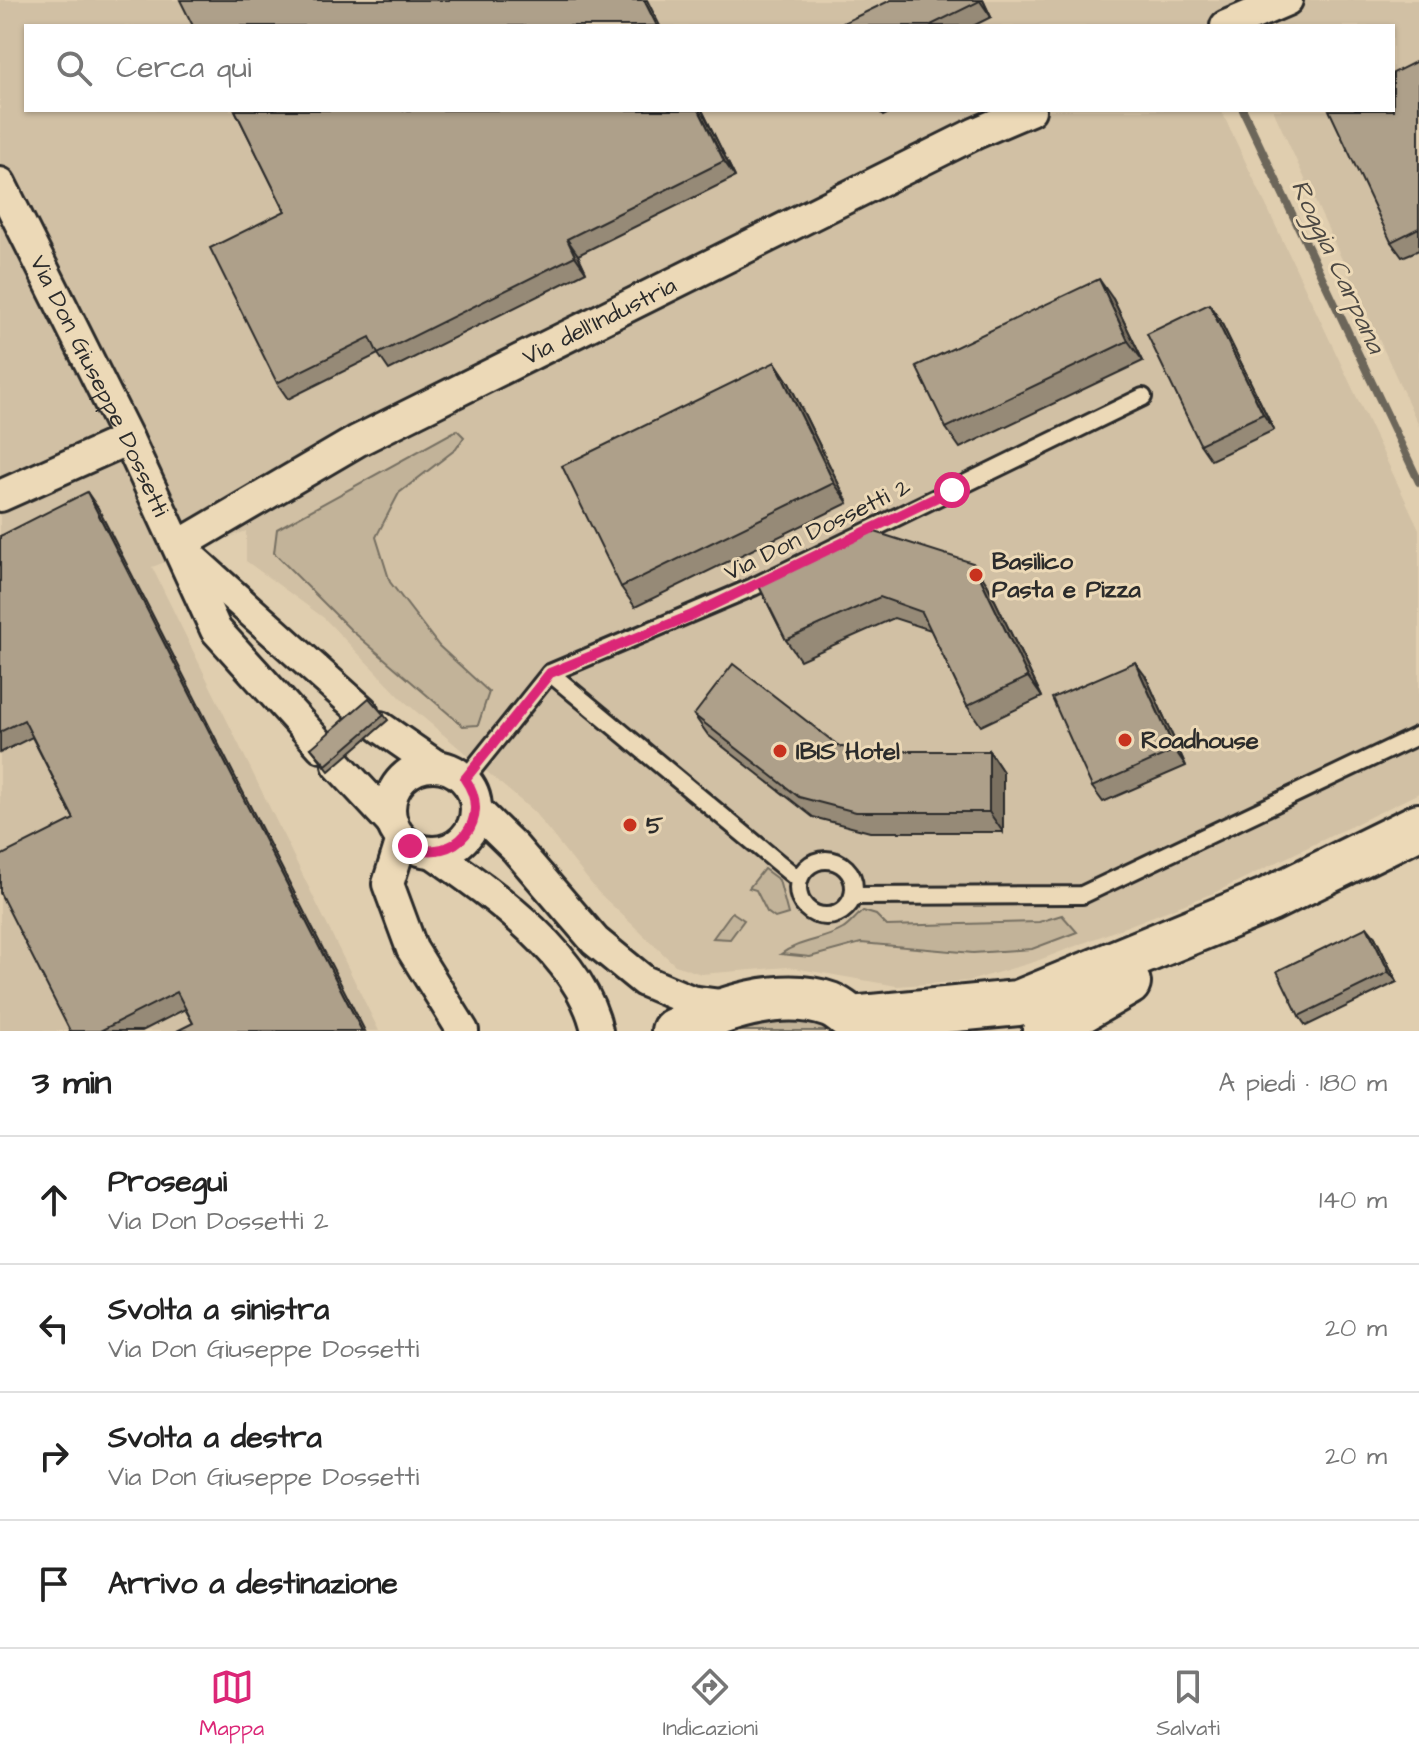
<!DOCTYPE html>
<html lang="it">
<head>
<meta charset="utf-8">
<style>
	body { margin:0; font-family:"Architects Daughter",sans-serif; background:#f6f6f6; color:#222 }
	.stop { position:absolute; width:24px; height:24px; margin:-18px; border:6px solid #db2777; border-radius:50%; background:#fff }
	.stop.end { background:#db2777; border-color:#fff; box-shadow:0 2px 8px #0008 }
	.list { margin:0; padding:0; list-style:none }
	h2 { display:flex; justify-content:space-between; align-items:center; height:104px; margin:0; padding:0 32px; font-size:34px }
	h2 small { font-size:26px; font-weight:400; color:#767676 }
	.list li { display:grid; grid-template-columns:52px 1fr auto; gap:24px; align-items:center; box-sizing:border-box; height:128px; padding:0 32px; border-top:2px solid #e0e0e0 }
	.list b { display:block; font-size:30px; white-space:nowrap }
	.list p { margin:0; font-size:26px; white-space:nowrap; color:#767676 }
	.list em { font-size:26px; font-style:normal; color:#767676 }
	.icon { flex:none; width:44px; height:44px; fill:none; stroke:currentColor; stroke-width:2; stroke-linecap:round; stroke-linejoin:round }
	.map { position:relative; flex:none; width:1419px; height:1031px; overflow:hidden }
	.search { position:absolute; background:#fff; box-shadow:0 2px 6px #0004; left:24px; right:24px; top:24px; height:88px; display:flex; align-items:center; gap:20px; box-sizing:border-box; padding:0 28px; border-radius:0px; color:#767676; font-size:30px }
	.sheet { height:616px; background:#fff }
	nav { display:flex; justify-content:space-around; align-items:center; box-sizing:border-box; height:112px; border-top:2px solid #e0e0e0; background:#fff; font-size:22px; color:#767676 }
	nav a { display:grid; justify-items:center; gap:4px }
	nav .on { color:#db2777 }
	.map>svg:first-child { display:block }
	.built { fill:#d1c0a4 }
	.green { fill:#c2b399; stroke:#766f62; stroke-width:2 }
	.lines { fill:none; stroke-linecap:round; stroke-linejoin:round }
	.stream { stroke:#6c665a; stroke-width:8 }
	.service-casing { stroke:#2b2b2b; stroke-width:22 }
	.minor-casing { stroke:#2b2b2b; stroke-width:36 }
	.primary-casing { stroke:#2b2b2b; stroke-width:50 }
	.service { stroke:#ecd9b7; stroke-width:16 }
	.minor { stroke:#ecd9b7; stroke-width:30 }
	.primary { stroke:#ecd9b7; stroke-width:44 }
	.wall { fill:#968a77; stroke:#2b2b2b; stroke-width:2 }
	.shaded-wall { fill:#7a7061; stroke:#2b2b2b; stroke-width:2 }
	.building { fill:#aea08a; stroke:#2b2b2b; stroke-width:2 }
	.route { stroke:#db2777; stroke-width:10 }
	.poi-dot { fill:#c8321e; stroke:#ecd9b7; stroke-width:3 }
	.labels { text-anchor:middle; stroke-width:6; stroke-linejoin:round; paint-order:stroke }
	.street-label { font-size:24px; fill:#2b2b2b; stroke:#ecd9b7 }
	.poi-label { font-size:24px; font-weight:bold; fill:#2b2b2b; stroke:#ecd9b7; text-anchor:start }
	.water-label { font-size:26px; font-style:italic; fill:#4c4843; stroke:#ecd9b7 }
</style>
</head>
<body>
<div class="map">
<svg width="1419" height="1031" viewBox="0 0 1419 1031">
	<rect width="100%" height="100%" fill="#e0ceaf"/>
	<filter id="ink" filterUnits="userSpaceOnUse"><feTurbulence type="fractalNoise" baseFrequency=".0125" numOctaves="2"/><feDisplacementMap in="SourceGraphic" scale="16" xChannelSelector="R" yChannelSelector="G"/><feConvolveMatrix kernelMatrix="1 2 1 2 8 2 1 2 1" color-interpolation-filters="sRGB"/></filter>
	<g filter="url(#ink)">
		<path class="built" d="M0,0h1419v426l-146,-316h120v-84h-1367v84h1195l198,419v264l-203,99 -182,70 -65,19 -72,5 -109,-19 -87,7 -26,-9 -77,-73 -64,-80 -130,-111 -80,-83 -78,-57v-30l-94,36 227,464h-379z"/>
		<path class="green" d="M457,430l7,7 -8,12 -57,44 -23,44 14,45 49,64 50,46 -11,33 -15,1 -112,-96 -77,-77 3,-24z
			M764,869l15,11 9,34 -13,4 -8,-6 -11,-22 -7,-2z
			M863,911l13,4 11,11 152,-4 23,-7 15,17 -45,17 -59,4 -112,-10 -51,14 -29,-3c19,-14 41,-13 62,-25 7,-4 13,-13 20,-18z
			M732,912l12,8 -14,19 -17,-1z
			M795,1020l30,5 13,6h-107z"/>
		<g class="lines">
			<path class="stream" d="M1241,1l2,-1
				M1243,110l176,372"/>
			<g class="service-casing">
				<path id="service" d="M550,673l249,207
					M465,779l85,-106 203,-86 390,-190
					M798 888a28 28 0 1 1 56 0a28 28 0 1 1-56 0Z
					M853,896l229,-1 337,-160"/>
			</g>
			<g class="minor-casing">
				<g id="minor">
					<path d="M1226,26l61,-26"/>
					<path id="s1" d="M0,183l128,256 88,191 106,117"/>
					<path d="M0,496l128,-57"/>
					<path id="s2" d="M178,546l179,-105 619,-308 54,-23"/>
					<path d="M188,555l174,156"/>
					<path d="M380,727l55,38"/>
					<path d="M338,765l55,59"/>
					<circle cx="433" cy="809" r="43"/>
					<path d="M476,810l39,38 80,93 49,40 47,20 37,5"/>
					<path d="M402,839l-14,45 24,65 51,82"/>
					<path d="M432,852c60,42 150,104 165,179"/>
				</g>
			</g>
			<g class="primary-casing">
				<path id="primary" d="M851,1019l167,-16 250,-103 151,-74
					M674,1031c45,-21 106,-44 156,-26 12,5 24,17 34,26
					M1045,1031l83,-48"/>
			</g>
			<use href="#service" class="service"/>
			<use href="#minor" class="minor"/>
			<use href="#primary" class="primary"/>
		</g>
		<path class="wall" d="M983,0l8,17 -18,9h-136z
			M1419,60v190l-17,7 -11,-15z
			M235,110h467l33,67 -157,78 8,17 -197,98 -11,-16 -90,45 -11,-16 8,-172z
			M879,110h16l-12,6z
			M1113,299l30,62 -183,87 -14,-20z
			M1220,320l54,110 -63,30 -11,-16z
			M775,362l14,21 59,120 -213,104 -14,-20z
			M98,508l95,515 -8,-14 -43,22h-72l4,-212 -42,-82 -32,16v-217z
			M758,584h229l55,113 -61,29 -14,-20 -36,-76 -37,-12 -94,42 -14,-20z
			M1146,677l40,89 -83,36 -11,-15z
			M384,715l4,5 -59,51 -18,-23z
			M694,715l145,31 17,5h133l14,21v60h-133l-57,-15 -105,-82z
			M1375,937l22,45 -91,44 -7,-10z"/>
		<path class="shaded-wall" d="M644,0h3l13,26h-3z
			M980,0h3l8,17 -11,-16z
			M699,110h3l33,67 -11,-16z
			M567,239l11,16 8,17 -11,-16z
			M1099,279l14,20 30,62 -15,-20z
			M1209,304l11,16 54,110 -11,-16z
			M775,362l14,21 59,120 -14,-20z
			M87,492l11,16 267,523h-3z
			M973,563l14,21 55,113 -14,-20z
			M1135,662l11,15 40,89 -11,-16z
			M989,751l14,21v60l-14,-20z
			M1367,927l8,10 22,45 -8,-10z"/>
		<path class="building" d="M180,0h464l13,26h-464z
			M891,0h89v1l-51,25h-92z
			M1419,60v168l-28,14 -62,-132h64v-37z
			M235,110h464l25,51 -157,78 8,17 -197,98 -8,-17 -93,46 -67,-135 75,-37z
			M1099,279l29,62 -182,87 -30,-62z
			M1209,304l54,110 -63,30 -53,-110z
			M775,362l59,121 -213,104 -59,-121z
			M87,492l275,539h-185l16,-8 -16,-31 -77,39h-30l-70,-138v-37l74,-37 -50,-99 -24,12v-196z
			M872,531l101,32 55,114 -61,29 -45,-94 -42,-15 -94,43 -28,-56z
			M1135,662l40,88 -83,37 -40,-89z
			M733,664l106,82 17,5h133v61h-133l-57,-15 -105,-82z
			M369,698l15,17 -58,50 -15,-17z
			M1367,927l22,45 -90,44 -22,-45z"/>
	</g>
	<g class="lines" filter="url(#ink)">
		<path class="route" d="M410,846c45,19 84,-27 55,-67l85,-106 140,-57 262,-126"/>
	</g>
	<g class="poi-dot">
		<circle cx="976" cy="575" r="8"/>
		<circle cx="1125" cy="740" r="8"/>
		<circle cx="780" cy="751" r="8"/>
		<circle cx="630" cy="825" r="8"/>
	</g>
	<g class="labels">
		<g class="street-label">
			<text dy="8" stroke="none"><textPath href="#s2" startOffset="478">Via dell’Industria</textPath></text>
			<text dy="8" stroke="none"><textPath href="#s1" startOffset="226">Via Don Giuseppe Dossetti</textPath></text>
			<text transform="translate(817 529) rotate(-26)" y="8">Via Don Dossetti 2</text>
		</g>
		<g class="poi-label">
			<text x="992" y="569">Basilico<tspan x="992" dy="28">Pasta e Pizza</tspan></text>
			<text x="1141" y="748">Roadhouse</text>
			<text x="796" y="759">IBIS Hotel</text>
			<text x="646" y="833">5</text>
		</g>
		<g class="water-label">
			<text transform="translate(1339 266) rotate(65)" y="9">Roggia Carpana</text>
		</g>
	</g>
</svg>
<div class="stop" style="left:952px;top:490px"></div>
<div class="stop end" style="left:410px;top:846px"></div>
<div class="search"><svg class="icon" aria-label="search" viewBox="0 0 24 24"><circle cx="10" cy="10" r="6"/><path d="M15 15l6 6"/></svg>Cerca qui</div>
</div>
<section class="sheet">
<h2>3 min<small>A piedi · 180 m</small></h2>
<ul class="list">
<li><svg class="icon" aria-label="ahead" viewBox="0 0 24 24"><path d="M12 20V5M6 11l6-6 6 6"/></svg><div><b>Prosegui</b><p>Via Don Dossetti 2</p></div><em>140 m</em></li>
<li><svg class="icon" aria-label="left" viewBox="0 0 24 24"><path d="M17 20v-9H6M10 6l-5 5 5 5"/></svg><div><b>Svolta a sinistra</b><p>Via Don Giuseppe Dossetti</p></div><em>20 m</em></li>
<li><svg class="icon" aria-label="right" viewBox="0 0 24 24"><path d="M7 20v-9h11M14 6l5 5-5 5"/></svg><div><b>Svolta a destra</b><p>Via Don Giuseppe Dossetti</p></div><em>20 m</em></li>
<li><svg class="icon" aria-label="arrive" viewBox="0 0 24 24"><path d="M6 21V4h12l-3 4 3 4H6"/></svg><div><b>Arrivo a destinazione</b></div></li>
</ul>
</section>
<nav>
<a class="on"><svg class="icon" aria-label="map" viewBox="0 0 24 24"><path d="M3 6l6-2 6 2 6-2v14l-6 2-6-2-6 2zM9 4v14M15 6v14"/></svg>Mappa</a>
<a><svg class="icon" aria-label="directions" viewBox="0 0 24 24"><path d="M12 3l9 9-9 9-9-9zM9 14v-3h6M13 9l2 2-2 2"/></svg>Indicazioni</a>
<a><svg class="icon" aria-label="saved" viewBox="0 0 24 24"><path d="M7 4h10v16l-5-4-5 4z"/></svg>Salvati</a>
</nav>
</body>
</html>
